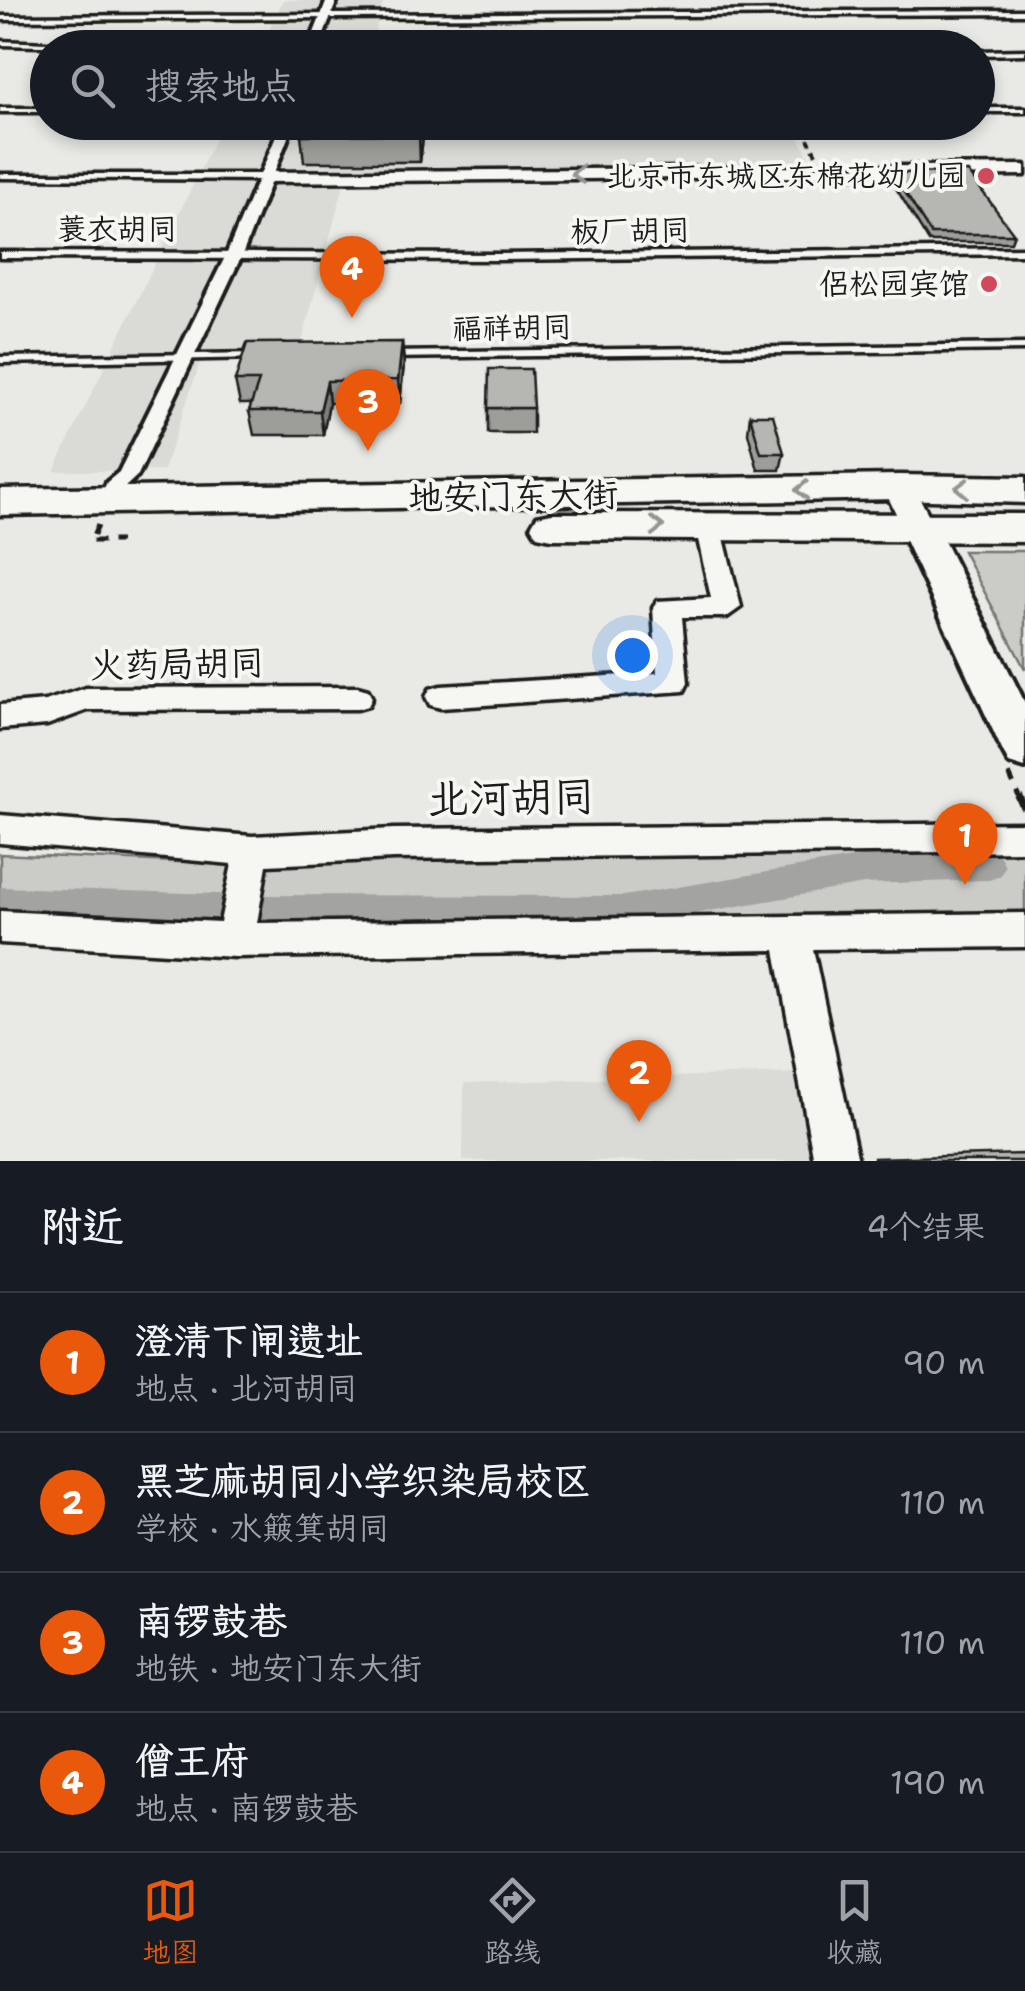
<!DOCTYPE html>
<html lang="zh">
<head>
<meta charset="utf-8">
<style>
	body { margin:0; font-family:"Shantell Sans","LXGW WenKai TC",sans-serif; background:#20242c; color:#f1f3f6 }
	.you { position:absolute; left:632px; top:655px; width:35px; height:35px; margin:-25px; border:8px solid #fff; border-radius:50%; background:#1a73e8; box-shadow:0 0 0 15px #1a73e833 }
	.badge { display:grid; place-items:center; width:65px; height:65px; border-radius:50%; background:#ea580c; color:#fff; font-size:32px; font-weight:700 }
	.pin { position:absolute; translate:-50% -82px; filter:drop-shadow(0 2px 5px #0008) }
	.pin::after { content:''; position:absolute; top:52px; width:35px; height:30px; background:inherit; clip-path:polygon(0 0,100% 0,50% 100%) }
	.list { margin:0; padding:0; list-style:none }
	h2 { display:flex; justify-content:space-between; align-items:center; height:130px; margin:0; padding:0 40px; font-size:42px }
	h2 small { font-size:32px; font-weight:400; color:#9ea1a6 }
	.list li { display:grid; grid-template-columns:65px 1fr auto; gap:30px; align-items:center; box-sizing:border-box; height:140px; padding:0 40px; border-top:2px solid #363941 }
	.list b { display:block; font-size:38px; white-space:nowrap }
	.list p { margin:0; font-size:32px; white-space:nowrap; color:#9ea1a6 }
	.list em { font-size:32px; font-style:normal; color:#9ea1a6 }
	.icon { flex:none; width:55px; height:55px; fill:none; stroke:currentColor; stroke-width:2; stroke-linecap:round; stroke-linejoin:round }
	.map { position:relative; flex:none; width:1025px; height:1161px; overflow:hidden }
	.search { position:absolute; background:#171b24; box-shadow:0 5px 15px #0003; left:30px; right:30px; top:30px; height:110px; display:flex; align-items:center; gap:25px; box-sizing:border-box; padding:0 35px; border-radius:55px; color:#9ea1a6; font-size:38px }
	.sheet { height:690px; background:#171b24 }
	nav { display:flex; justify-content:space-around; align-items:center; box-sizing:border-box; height:140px; border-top:2px solid #363941; background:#171b24; font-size:28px; color:#9ea1a6 }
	nav a { display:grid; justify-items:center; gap:5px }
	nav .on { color:#ea580c }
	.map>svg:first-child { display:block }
	.built { fill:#dadad6 }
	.green { fill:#cbcbc7; stroke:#747472; stroke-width:2.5 }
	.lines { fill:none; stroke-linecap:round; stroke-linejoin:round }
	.canal { fill:#a3a3a1; fill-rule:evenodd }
	.service-casing { stroke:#1c1c1c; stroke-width:7 }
	.pedestrian-casing { stroke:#1c1c1c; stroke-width:8 }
	.minor-casing { stroke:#1c1c1c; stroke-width:7 }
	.tertiary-casing { stroke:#1c1c1c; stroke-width:7 }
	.secondary-casing { stroke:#1c1c1c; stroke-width:8 }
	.primary-casing { stroke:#1c1c1c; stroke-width:7 }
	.path-far3 { stroke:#1c1c1c; stroke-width:2.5; stroke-dasharray:5 4; stroke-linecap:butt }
	.path-far2 { stroke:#1c1c1c; stroke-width:4; stroke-dasharray:6 5; stroke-linecap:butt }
	.path-far1 { stroke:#1c1c1c; stroke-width:5; stroke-dasharray:11 8; stroke-linecap:butt }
	.path { stroke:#1c1c1c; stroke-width:8; stroke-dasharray:14 10; stroke-linecap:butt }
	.service { fill:#f6f6f2; fill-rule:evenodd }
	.pedestrian { fill:#f6f6f2; fill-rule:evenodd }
	.minor { fill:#f6f6f2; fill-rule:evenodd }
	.tertiary { fill:#f6f6f2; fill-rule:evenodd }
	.secondary { fill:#f6f6f2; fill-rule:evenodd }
	.primary { fill:#f6f6f2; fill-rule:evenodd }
	.wall { fill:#9d9d9a; stroke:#1c1c1c; stroke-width:2.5 }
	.shaded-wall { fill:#7f7f7d; stroke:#1c1c1c; stroke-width:2.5 }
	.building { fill:#b6b6b3; stroke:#1c1c1c; stroke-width:2.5 }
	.oneway { stroke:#949492 }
	.poi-dot { fill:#d1495b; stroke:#f6f6f2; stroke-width:4 }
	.labels { text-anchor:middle; stroke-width:8; stroke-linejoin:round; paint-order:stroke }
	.far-poi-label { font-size:30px; fill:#1c1c1c; stroke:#f6f6f2; text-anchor:end }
	.far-street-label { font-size:30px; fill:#1c1c1c; stroke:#f6f6f2 }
	.street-label { font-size:35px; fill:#1c1c1c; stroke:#f6f6f2 }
	.near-street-label { font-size:42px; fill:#1c1c1c; stroke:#f6f6f2 }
</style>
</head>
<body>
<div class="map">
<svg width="1025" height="1161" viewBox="0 0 1025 1161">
	<rect width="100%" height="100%" fill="#e9e9e5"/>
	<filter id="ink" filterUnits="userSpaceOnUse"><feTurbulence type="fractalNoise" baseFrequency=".01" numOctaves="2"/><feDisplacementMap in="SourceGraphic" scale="20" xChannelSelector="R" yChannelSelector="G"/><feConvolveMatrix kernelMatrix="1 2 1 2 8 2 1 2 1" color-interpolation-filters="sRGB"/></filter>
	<g filter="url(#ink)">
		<path class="built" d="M283,0h101l-13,47 -111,1z
			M401,122l18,6 2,-6 370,1 24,45 -533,2 -3,9 66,1 -48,180h-96l-38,111h-109l169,-348z
			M804,1073l20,88h-361l1,-78z"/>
		<path class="green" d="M963,551h62v118z
			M1020,850l5,10v61l-830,9 -195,-8v-68l174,8z"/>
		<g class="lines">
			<path class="canal" d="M989,852l11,4 5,10 -5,10 -11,4 -125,4 -240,42 -375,-1 -249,-10v-28l249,8 375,1 240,-40z"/>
			<g class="service-casing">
				<path id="service" d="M1025,10v4l-1025,6v-4z
					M0,41l117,5 3,2 -120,-3z
					M1025,50v4l-47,1v-4z
					M0,108h48v4h-48z
					M978,108h47v4h-47z
					M0,174h265l4,3 -4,3 -265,-2z
					M1025,248v6l-526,6 -499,-2v-6l499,2z
					M1025,344v6l-639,8 -5,-3 5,-3z
					M259,353l5,3 -1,2 -263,5v-6z"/>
			</g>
			<g class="pedestrian-casing">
				<path id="pedestrian" d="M327,0h10l-18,48h-11z
					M282,122h12l-51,131 -105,222 -15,14 -7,15h-14l-3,-5 8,-17 12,-10 108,-219z"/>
			</g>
			<g class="minor-casing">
				<path id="minor" d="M1025,165v10l-760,7 -8,-5 8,-5z
					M708,518l13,8 20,81 -14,10h-45l6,66 -4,8 -243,17 -11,-3 -4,-8 4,-8 11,-3 216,-13 -4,-65 4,-7 54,-3 -16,-72z
					M357,687l11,3 4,8 -4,8 -11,3 -269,1 -41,15 -47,4v-24l45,-4 41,-13z
					M0,815l252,21 142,-7 631,-6v28l-631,8 -127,6 -10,58 768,-10v34l-212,2 45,212h-44l-39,-211 -540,7 -235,-14v-32l220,11 12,-58 -232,-21z"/>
			</g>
			<g class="tertiary-casing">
				<path id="tertiary" d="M899,477l11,3 24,45 -5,7h-24l-22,-45z"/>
			</g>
			<g class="secondary-casing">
				<path id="secondary" d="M917,513l13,4 6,8 89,178v65l-16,-5 -7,-13 -104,-225 6,-8z"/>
			</g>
			<g class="primary-casing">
				<path id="primary" d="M899,475l126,2v26l-126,-4 -899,16v-26z
					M552,513l473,1v28l-473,-3 -15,-3 -6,-10 6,-10z"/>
			</g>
			<path class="path-far3" d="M800,122l5,9"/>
			<path class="path-far2" d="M803,129l14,27"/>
			<path class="path-far1" d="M98,525l-7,16h29
				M1009,774l11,25"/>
			<path class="path" d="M1019,796l6,13"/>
			<use href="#service" class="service"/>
			<use href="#pedestrian" class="pedestrian"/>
			<use href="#minor" class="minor"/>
			<use href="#tertiary" class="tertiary"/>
			<use href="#secondary" class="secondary"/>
			<use href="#primary" class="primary"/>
		</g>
		<path class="wall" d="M424,129l-4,33h-116l-3,-27z
			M893,173l121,61 -3,8h-82l-38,-62z
			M402,342l2,22 -4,39h-71l-6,32h-69l-5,-24 3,-7h-12l-5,-23z
			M488,408h45v25h-45z
			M750,415l34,38 -4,17h-22l-10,-37z"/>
		<path class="shaded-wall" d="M420,122h3l1,7 -4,33 -1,-28z
			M402,342l2,22 -4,39 -2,-23z
			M327,381l2,22 -6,32 -3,-24z"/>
		<path class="building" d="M305,122h115l-1,12 -118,1z
			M968,172l46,62h-83l-38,-61z
			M402,342l-4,38 -71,1 -7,30h-71l10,-30h-24l12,-38z
			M489,369h42l2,39h-45z
			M750,415h23l11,38h-23z
			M1025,1154v7h-151v-3z"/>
		<defs><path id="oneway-chevron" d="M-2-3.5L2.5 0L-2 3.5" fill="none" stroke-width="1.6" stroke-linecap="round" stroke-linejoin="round" transform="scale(2.5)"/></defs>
		<g class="oneway">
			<use href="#oneway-chevron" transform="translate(578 174) rotate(180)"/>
			<use href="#oneway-chevron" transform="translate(962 488) rotate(-179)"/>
			<use href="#oneway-chevron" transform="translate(802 490) rotate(179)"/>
			<use href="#oneway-chevron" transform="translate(657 526)"/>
		</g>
	</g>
	<g class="poi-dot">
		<circle cx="986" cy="176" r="10"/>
		<circle cx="989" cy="284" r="10"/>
	</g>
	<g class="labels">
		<g class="far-poi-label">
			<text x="966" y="186">北京市东城区东棉花幼儿园</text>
			<text x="969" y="294">侣松园宾馆</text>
		</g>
		<g class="far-street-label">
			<text x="117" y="239">蓑衣胡同</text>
			<text transform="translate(630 231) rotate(-1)" y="10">板厂胡同</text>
			<text transform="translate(512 328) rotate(-1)" y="10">福祥胡同</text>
		</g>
		<g class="street-label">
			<text transform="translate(513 496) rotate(-1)" y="12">地安门东大街</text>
			<text transform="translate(177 664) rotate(-1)" y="12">火药局胡同</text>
		</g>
		<g class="near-street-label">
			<text transform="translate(511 797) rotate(-1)" y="15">北河胡同</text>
		</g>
	</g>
</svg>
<div class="you"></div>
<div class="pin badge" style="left:965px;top:885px">1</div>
<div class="pin badge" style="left:639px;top:1122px">2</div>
<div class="pin badge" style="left:368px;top:451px">3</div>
<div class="pin badge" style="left:352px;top:318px">4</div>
<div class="search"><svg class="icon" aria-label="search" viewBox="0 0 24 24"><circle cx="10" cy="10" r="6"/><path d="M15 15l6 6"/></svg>搜索地点</div>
</div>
<section class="sheet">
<h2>附近<small>4个结果</small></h2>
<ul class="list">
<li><span class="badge">1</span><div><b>澄清下闸遗址</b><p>地点 · 北河胡同</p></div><em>90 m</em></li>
<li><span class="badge">2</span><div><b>黑芝麻胡同小学织染局校区</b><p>学校 · 水簸箕胡同</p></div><em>110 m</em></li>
<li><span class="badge">3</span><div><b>南锣鼓巷</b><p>地铁 · 地安门东大街</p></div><em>110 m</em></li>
<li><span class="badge">4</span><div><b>僧王府</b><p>地点 · 南锣鼓巷</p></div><em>190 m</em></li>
</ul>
</section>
<nav>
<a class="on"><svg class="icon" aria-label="map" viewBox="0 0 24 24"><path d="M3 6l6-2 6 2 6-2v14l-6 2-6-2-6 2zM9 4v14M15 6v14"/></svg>地图</a>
<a><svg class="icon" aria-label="directions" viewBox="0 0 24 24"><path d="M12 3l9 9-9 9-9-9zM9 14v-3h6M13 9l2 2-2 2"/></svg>路线</a>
<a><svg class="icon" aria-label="saved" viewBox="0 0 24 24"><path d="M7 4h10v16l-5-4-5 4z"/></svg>收藏</a>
</nav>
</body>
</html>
